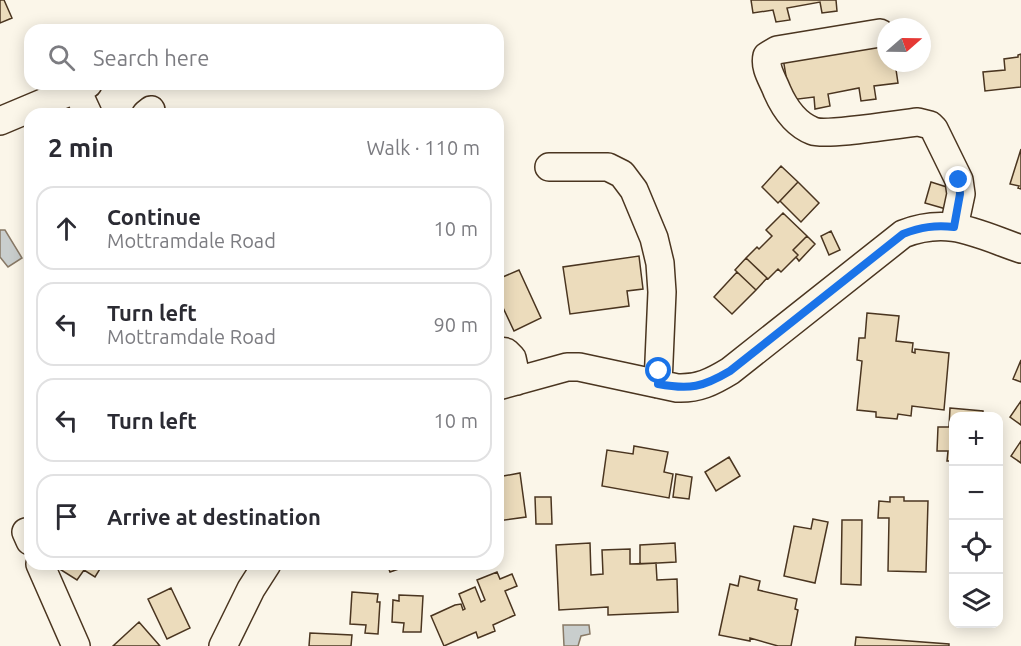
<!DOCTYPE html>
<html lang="en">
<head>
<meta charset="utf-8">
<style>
	body { margin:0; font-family:Ubuntu,sans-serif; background:#f2f2f3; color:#2b2b33 }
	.controls { position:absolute; right:18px; bottom:18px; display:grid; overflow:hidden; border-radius:12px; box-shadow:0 3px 15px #0003 }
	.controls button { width:54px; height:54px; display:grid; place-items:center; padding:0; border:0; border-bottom:2px solid #e1e1e2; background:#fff; color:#2b2b33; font:30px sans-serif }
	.compass { position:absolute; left:877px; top:18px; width:54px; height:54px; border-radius:50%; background:#fff; box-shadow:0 3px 15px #0003; rotate:70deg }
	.stop { position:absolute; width:18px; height:18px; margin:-14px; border:4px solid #1a73e8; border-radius:50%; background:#fff }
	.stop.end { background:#1a73e8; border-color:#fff; box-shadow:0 2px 6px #0008 }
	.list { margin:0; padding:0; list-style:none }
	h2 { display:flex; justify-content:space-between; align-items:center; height:78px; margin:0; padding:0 24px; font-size:26px }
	h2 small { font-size:20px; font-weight:400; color:#7c7c81 }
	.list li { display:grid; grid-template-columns:39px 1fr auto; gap:18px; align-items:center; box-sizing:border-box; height:84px; margin:0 12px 12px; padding:0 12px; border:2px solid #e1e1e2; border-radius:18px }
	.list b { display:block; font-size:22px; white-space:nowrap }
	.list p { margin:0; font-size:20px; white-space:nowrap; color:#7c7c81 }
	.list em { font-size:20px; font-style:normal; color:#7c7c81 }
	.icon { flex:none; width:33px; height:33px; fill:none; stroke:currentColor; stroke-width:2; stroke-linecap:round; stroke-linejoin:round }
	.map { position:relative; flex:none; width:1021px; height:646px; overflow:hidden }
	.search { position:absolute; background:#fff; box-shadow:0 3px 15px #0003; left:24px; top:24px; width:480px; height:66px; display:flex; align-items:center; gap:15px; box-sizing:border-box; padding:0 21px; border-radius:18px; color:#7c7c81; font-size:22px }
	.panel { position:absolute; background:#fff; box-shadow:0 3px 15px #0003; left:24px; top:108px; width:480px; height:462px; border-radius:18px }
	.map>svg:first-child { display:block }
	.water { fill:#c9cecd; stroke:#887966; stroke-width:1.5 }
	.building { fill:#ecdcbc; stroke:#4a3520; stroke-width:1.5 }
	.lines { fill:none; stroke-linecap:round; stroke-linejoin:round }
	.minor-casing { stroke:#4a3520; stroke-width:30 }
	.minor { stroke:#fbf6e9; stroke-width:27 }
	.route { stroke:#1a73e8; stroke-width:8 }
</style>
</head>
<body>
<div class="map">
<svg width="1021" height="646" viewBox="0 0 1021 646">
	<rect width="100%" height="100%" fill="#fbf6e9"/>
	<path class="water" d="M0,230h5l17,28 -14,9 -8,-10z
		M563,625h26l1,9 -9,2 -3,10h-14z"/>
	<path class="building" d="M0,0h4l8,18 -12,5z
		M751,0h85l1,11 -15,2 -2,-11 -33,6 3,12 -14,2 -3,-12 -20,3z
		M886,41v22h9l3,20 -24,3 2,13 -15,2 -2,-13 -31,6 2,12 -15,3 -1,-12 -24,3 -7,-42z
		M1021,54v33l-36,4 -2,-19 22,-2 -1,-11 14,-2v-2z
		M1021,149v40l-3,-1 1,-2 -9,-2z
		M781,166l17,16 -20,21 -16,-16z
		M798,182l21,21 -18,19 -21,-21z
		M931,182l22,7 -7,20 -21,-6z
		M783,213l24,23 -14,14 5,5 -17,17 -3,-3 -10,10 -22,-21 11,-11 2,2 13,-13 -6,-6z
		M831,231l9,19 -11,5 -8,-19z
		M807,236l8,8 -16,17 -3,-4 2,-2 -5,-5z
		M639,256l4,33 -16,2 2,15 -59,8 -7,-47z
		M746,258l21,20 -11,12 -21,-20z
		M519,270l22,48 -27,13 -16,-34v-18z
		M737,272l19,18 -24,24 -18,-17z
		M867,313l32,3 -3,25 17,2 -1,9 3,1v-4l34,4 -5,57 -32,-4 -1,10 -13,-2 -1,5 -21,-2v-5l-19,-2 5,-49 -5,-1 2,-22h6z
		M1021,360v22l-8,-3z
		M1021,401v24l-11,-8z
		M950,408l33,3v5h-29v45h-7l1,-10h-11l1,-24h11z
		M1021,441v22l-10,-7z
		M634,446l34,6 -4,20 9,2 -4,24 -67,-12 5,-36 26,4z
		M729,457l11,19 -24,15 -11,-19z
		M520,473l6,44 -28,4v-44z
		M676,474l16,3 -3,22 -16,-2z
		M535,497h16l1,27h-16z
		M890,497h14v4h24l-2,71 -38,-1 1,-53h-11l1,-17 11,1z
		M813,519l15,3 -13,61 -31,-7 10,-50 17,3z
		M842,520h20l-1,65 -20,-1z
		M590,543l1,32 12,-1 -1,-24 28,-1v15l26,-1 1,17 20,-1 1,33 -70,3v-8l-49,3 -3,-65z
		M675,543l1,19 -36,2v-19z
		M61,564h42l-8,13 -11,-7 -7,10 -19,-12z
		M387,564h26l-23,8z
		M497,572l3,7 12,-5 5,12 -12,5 10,24 -22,10 2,6 -17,7 -2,-6 -32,14 -13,-30 24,-11 6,-1 2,6 2,-1 -6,-15 16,-7 6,15 4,-2 -8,-20z
		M740,576l20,5 -2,9 39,9 -2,10 3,1 -7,36h-13l-28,-8v3l-31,-6 11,-51 8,2z
		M171,588l19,40 -23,11 -19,-40z
		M352,592l26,2 -1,8h3l-2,32 -13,-1 1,-8 -16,-1z
		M399,595l24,1 -2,36h-18l1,-9 -12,-1 1,-22 6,1z
		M139,622l21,24h-47z
		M310,633l42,2 -1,11h-42z
		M856,637l93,7v2h-94z"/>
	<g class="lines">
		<g class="minor-casing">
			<path id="minor" d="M880,33l-103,17 -10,6c-3,12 6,24 10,35 7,16 18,33 36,40 13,5 86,-7 105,-9l12,3 4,4 25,51 2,14 -7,33
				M76,88l12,26
				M146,114l5,-4
				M0,121l88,-37
				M549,167h59l14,7 12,16 20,48 6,25 2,29 -4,92
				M498,351l8,1 6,6 5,23
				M498,386l69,-19h12l98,21c21,1 35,-6 53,-17l173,-137c46,-18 74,0 118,15
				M26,532l4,9
				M40,564l36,82
				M223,646l28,-57 16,-25"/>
		</g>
		<use href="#minor" class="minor"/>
	</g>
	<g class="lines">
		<path class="route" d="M659,371l-1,13c32,6 45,3 72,-13l173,-137c18,-7 32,-9 51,-7l6,-33 -1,-14"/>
	</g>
</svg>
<div class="controls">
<button>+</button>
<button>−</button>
<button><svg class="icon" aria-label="locate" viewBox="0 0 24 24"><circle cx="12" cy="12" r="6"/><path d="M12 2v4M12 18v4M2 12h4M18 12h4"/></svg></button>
<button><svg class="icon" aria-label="layers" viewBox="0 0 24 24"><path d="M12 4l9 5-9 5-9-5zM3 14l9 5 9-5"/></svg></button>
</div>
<svg class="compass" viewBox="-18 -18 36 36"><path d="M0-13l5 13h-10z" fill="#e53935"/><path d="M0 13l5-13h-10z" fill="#7c7c81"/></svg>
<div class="stop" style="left:659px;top:371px"></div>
<div class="stop end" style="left:959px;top:180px"></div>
<div class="search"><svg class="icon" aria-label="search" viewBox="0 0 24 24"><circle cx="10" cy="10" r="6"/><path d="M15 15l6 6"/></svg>Search here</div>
<section class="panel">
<h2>2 min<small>Walk · 110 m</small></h2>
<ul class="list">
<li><svg class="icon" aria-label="ahead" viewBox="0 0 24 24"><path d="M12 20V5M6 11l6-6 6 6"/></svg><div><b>Continue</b><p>Mottramdale Road</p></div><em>10 m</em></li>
<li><svg class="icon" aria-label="left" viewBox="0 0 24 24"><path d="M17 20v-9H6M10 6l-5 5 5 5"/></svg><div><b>Turn left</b><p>Mottramdale Road</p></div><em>90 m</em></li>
<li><svg class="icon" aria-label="left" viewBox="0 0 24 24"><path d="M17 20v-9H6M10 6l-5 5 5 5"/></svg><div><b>Turn left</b></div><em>10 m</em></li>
<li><svg class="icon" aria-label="arrive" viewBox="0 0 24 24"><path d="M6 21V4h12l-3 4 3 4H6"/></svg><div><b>Arrive at destination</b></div></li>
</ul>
</section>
</div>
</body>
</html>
